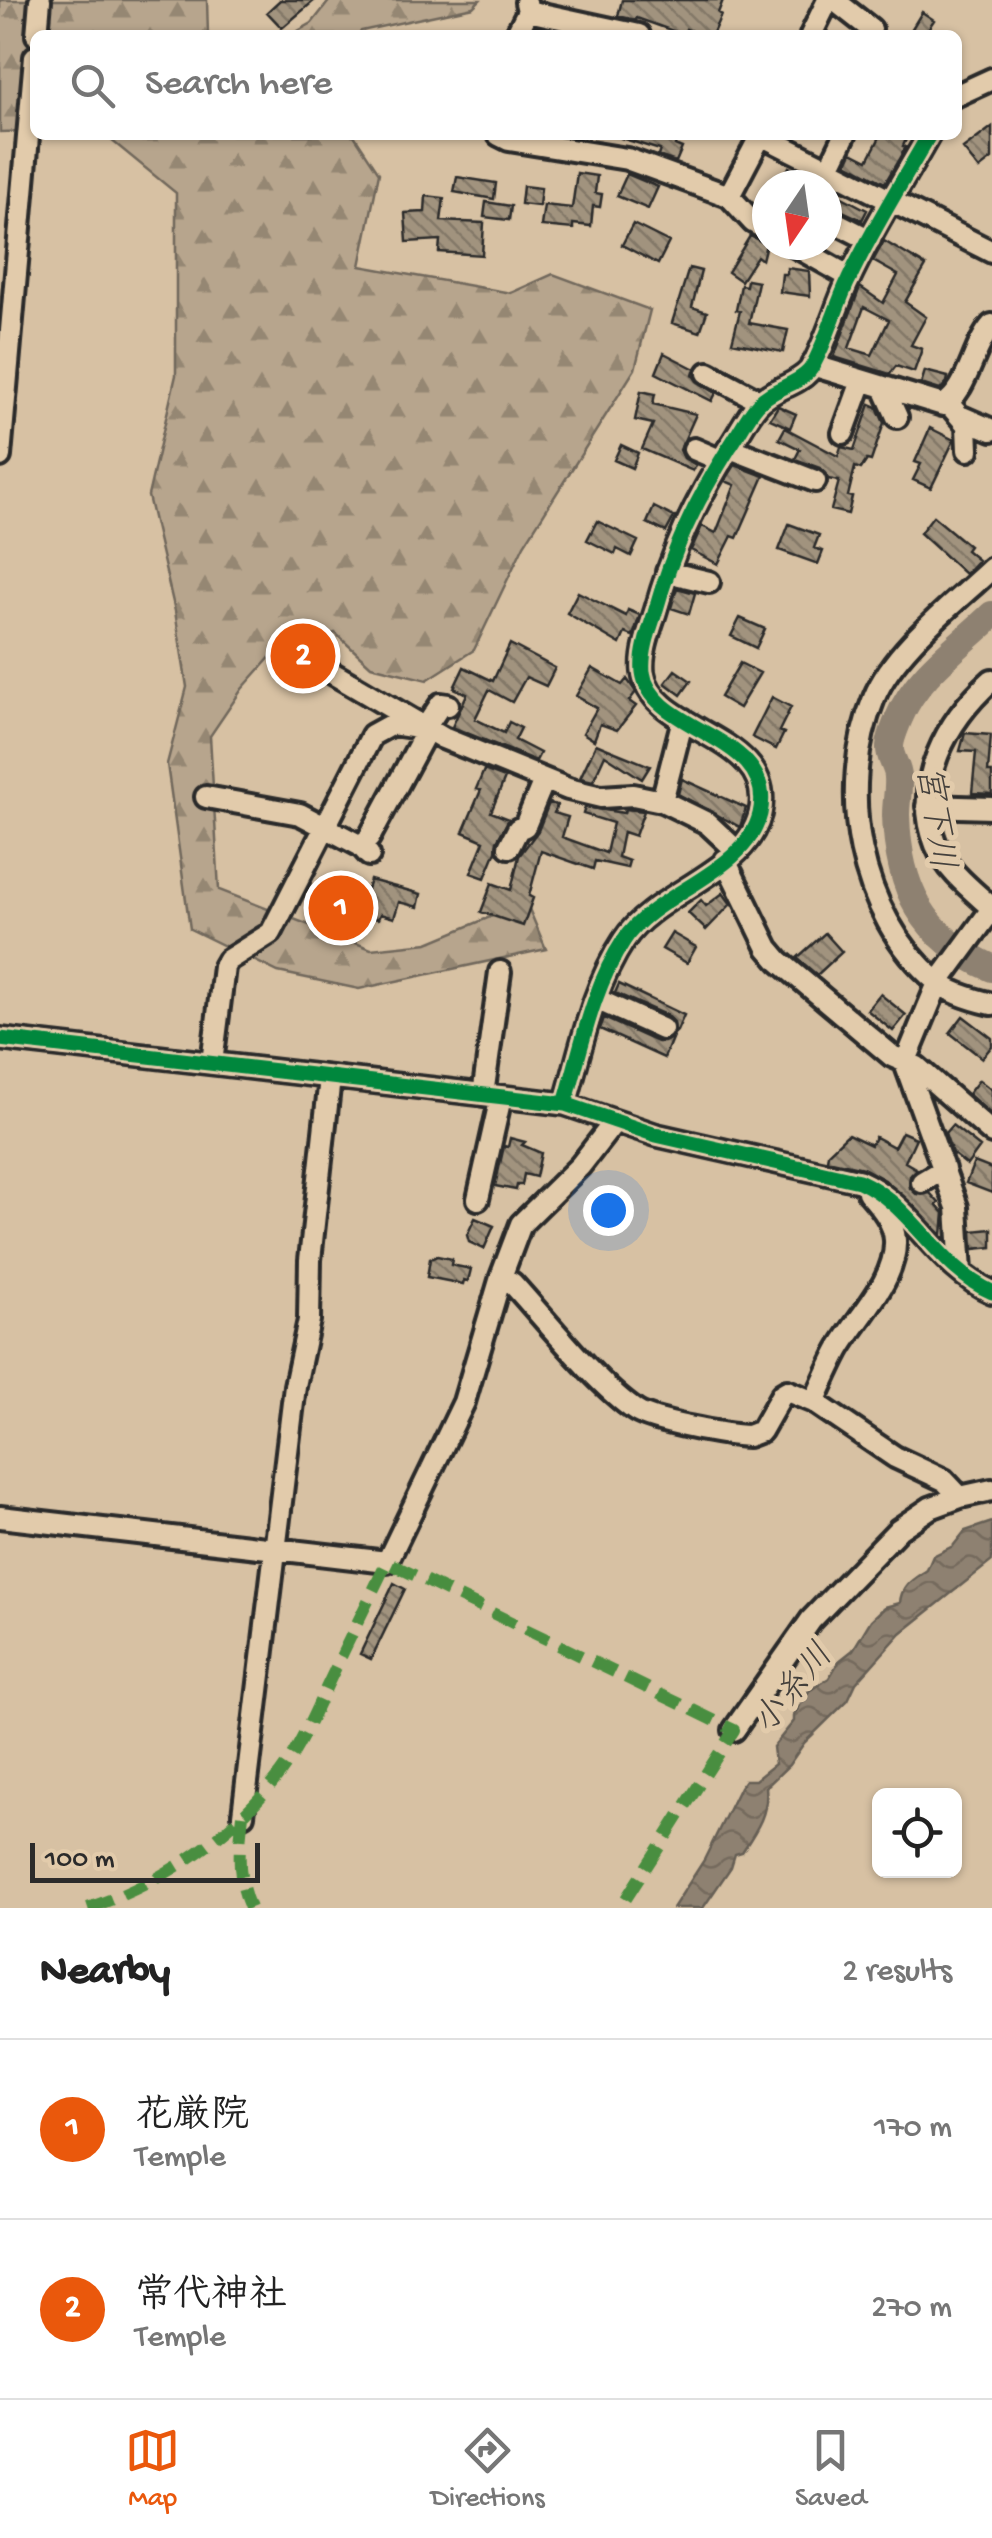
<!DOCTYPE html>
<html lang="en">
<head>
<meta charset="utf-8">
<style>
	body { margin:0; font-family:"Gochi Hand","Klee One",sans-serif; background:#f6f6f6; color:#222 }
	.controls { position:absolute; right:30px; bottom:30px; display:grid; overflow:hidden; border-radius:15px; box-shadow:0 2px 8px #0004 }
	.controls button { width:90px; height:90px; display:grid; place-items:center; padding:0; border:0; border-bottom:2px solid #e0e0e0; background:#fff; color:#222; font:50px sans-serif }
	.compass { position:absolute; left:752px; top:170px; width:90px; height:90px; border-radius:50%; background:#fff; box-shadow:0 2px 8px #0004; rotate:193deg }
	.scale { position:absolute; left:30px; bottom:25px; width:230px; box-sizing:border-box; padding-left:10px; border:5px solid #2b2b2b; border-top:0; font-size:28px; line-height:35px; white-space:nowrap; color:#2b2b2b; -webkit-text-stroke:8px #e2cbab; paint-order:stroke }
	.you { position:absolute; left:608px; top:1210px; width:35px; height:35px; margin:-25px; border:8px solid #fff; border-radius:50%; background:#1a73e8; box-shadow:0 0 0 15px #1a73e833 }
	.badge { display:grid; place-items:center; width:65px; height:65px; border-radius:50%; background:#ea580c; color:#fff; font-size:32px; font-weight:700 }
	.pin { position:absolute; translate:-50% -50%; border:5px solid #fff; box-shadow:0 2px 10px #0006 }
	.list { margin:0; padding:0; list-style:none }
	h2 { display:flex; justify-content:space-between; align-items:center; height:130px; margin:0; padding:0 40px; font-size:42px }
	h2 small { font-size:32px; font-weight:400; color:#767676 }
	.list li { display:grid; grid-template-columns:65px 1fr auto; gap:30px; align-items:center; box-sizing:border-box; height:180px; padding:0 40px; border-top:2px solid #e0e0e0 }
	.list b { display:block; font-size:38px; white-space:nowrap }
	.list p { margin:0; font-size:32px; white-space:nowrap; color:#767676 }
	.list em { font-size:32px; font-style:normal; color:#767676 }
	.icon { flex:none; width:55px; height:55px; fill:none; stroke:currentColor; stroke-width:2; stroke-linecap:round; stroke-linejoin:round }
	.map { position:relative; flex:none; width:992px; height:1908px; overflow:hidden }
	.search { position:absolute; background:#fff; box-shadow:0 2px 8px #0004; left:30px; right:30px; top:30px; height:110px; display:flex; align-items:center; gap:25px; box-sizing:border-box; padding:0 35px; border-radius:15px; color:#767676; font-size:38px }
	.sheet { height:490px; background:#fff }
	nav { display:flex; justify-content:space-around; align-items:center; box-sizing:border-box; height:140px; border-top:2px solid #e0e0e0; background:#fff; font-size:28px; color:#767676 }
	nav a { display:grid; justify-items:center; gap:5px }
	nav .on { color:#ea580c }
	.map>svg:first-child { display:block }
	.forest { fill:url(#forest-firs); stroke:#71685c; stroke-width:2.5 }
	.water { fill:url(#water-waves); stroke:#665f55; stroke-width:2.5 }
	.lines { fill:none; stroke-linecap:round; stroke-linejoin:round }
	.river { stroke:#8e8171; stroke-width:28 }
	.building { fill:url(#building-back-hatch); stroke:#2b2b2b; stroke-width:2.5; fill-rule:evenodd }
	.minor-casing { stroke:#2b2b2b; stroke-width:28 }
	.minor { stroke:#e2cbab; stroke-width:20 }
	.quiet { stroke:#4a8e3f; stroke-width:12; stroke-dasharray:25 12; stroke-linecap:butt }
	.cycleway-casing { stroke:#e2cbab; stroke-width:21 }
	.cycleway { stroke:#00873e; stroke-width:15 }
	.labels { text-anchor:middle; stroke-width:10; stroke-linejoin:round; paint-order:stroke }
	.water-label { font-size:35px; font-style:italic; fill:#44403c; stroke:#e2cbab }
</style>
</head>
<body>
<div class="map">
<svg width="992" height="1908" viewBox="0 0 992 1908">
	<defs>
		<pattern id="forest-firs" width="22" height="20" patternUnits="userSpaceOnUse" patternTransform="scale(2.5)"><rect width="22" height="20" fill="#b7a58d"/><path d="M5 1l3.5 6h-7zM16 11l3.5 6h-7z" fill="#958773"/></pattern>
		<pattern id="water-waves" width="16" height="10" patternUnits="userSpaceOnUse" patternTransform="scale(2.5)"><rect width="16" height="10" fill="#8e8171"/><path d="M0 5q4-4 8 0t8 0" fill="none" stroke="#746a5d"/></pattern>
		<pattern id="building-back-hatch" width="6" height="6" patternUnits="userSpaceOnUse" patternTransform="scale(2.5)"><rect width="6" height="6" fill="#a1937e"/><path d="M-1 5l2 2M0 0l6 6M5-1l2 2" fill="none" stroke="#837867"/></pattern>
	</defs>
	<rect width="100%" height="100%" fill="#d7c1a3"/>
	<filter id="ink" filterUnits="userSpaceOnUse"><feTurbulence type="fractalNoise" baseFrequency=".01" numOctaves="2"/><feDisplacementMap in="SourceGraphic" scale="20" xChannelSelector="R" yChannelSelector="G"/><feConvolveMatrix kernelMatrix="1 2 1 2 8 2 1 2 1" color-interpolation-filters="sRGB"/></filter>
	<g filter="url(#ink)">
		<path class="forest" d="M0,0h207l1,35h-173v96l-35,1z
			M330,0h150l-7,7 -112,24 -2,4h-68l21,-12z
			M105,135h249l25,38 -19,93 151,27 42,-19 97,36 -15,59 -111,176 -50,105 -47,30 -56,-14 -36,-33 -19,6 -24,1 -11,5 -39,44 -32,47 9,154 152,59 57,-6 98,-41 20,47 -187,40 -81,-17 -88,-43 -23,-165 20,-77 -12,-76 -27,-115 28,-121v-182z"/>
		<path class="water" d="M992,1522v39l-91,72 -45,50 -8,17 -44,43 -15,22 -23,22c3,26 -10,44 -24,65l-7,2 -4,13 -28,41h-30l31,-48 36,-73 5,-7h10l20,-16 -2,-17 21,-26v-6l15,-24 20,-13 10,-17 14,-11 18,-30 14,-13 15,-4c1,-18 14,-24 27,-33l6,-14 20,-10 12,-15z"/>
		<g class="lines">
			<path class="river" d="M992,615c-33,32 -75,59 -93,103 -3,7 -9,21 -9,29 -1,10 8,20 8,30 1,12 -2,25 -2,38 2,74 27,123 96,153"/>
		</g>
		<path class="building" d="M280,0h35l-33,28 -15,-16z
			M622,0h101l-5,13 3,2 -9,20h-11l-15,-6 -2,6 -47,-17 -1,2 -18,-4z
			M922,12l12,8 -10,15h-16z
			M992,127v32l-13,10 -16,-20z
			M621,135h58l-4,10 7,3 -6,14 -18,-6 2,-6 -39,-12z
			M881,135h27l-5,11 3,1 -21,36 -38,-20 5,-11 16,8z
			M789,167l36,18h-45z
			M577,173l20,3 -2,17 7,1 -2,13 -7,-1 -2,20 -18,-2v5l-32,-3 3,-21 28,3z
			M627,174l31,13 -10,22 -31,-13z
			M457,177l39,6 -2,16 -40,-7z
			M523,186l18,2 -2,18 -18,-2z
			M827,189l40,21 -5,10 -35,-16z
			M426,196l18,2 -3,23 43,2 -2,32 -43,-3 1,-12 -33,2 -2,-29 20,-1z
			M486,202l25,4 -2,14 -25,-3z
			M633,224l36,18 -11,22 -36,-19z
			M750,236l16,8 -4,16 -5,-4 -16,25 -13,-9z
			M884,241l42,25 -21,36 21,15 -15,28 11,4 -8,23 -18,-6 -6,8 -56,-17 26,-70 23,16 15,-28 -25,-14zM864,307l25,13 -17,35 -23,-7z
			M689,268l12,3 -9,36 15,5 -7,20 -28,-9z
			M787,268l22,3 1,25 -30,-4 2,-18h5z
			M747,280l11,2 -9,41 39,7 -5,22 -51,-10 8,-31 -4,-1 5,-25 5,1z
			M664,353l31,16 -2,6 4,6 19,12 -4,8 -56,-28z
			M925,371l23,6 -1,5 -7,8 -19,-6z
			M641,391l14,3 -2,10 43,10 -16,36 4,8 12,7 -3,6 -51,-22 11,-25 -18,-4z
			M870,404l7,3 7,16 -13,38 -4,-1 -6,9 -6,-2 -7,29 4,1 -4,17 -17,-4 8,-29 -11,-2 -8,-11 -25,-9 5,-10 -21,-10 6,-11 53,28 3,-9 13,3z
			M778,406l18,8 -6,14 -20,-9z
			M930,428l24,12 -23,48 -18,-8 8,-16 -6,-2z
			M621,445l17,8 -6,15 -18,-8z
			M735,465l29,11 -27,62 -5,-2 -14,28 -27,-14 11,-24 14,7 19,-48 -10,-4z
			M654,507l20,10 -8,15 -19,-9z
			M933,516l36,30 -3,4 12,10 -13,14 -45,-41z
			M597,521l41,20 -7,15 -14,-7 -2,5 -28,-14z
			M789,524l30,11 -5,13 9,3 -5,13 -39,-14z
			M677,588l18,5 -6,21 -18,-6z
			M578,592l48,24 2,-6 12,5 -7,21 -8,-3 -5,11 -53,-31z
			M740,618l25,11 -9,19 -25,-12z
			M510,644l45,24 -9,18 -20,-9 -14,25 -23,-12 -14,29 29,14 5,-11 12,6 -6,12 25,13 -4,8 -84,-34 15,-33 -13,-6 10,-21 29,14z
			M740,663l20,10 -21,35 -19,-11z
			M592,668l30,17 5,-6 9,13 -7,9 7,5 -19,24 -17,-6 -6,16 -11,-7 14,-25 -21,-12z
			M675,670l16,11 -10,14 -16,-12z
			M772,697l19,10 -12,24 5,2 -8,16 -24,-12z
			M965,733l26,2 -3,37h4v22l-20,-1 4,-41 -16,-1z
			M596,744l7,3 47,19 -8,13 -37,-24 -12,26 -13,-3z
			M484,770l21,8 -14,34 18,7 -12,22 -1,10 -11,27 -14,-5 13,-32 -21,-9 18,-42 -5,-1z
			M682,779l64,29 -6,19 -62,-33z
			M549,803l8,2 -3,8 14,4 -6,20 44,16 7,-30 -30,-9 2,-7 39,6 1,-4 19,2 -9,25 -12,-4 -5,25 11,4 -2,7 -32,-7 -2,8 -52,-18 -12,45 4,2 -10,28 -42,-14 11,-29 19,7 8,-34 19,-25z
			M370,880l51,14 -3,13 -19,-5 -5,16 -14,-4 -2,5 -13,-3 -4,15 -43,-13 9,-31 37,11z
			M723,893l8,11 -25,26 -18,-17 13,-13 5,6z
			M672,933l24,14 -9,16 -25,-14z
			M825,933l17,19 -25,23 -20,-17z
			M619,984l65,31 -7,16 -2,2 -1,-11 -6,-6 -53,-23z
			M880,994l26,21 -13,16 -26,-21z
			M963,1016l29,22v8l-10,12 -32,-25z
			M604,1018l53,24h7l9,-6 -9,22 -64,-29z
			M979,1080l13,10v25l-24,-21z
			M952,1125l28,22 -13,18 -15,-12 -7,-20z
			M902,1132l14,6 -11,24 12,7 -7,7v12l6,6 14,-1 9,10 -2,2 7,8 -2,22 -57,-55 -22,-12 -36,-8 1,-7 20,-19 23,11 4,-8 19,10z
			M510,1138l15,4 -3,3 19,8 -5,24 -12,-3 -2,11h-5l-1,5 -21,-4 9,-40 4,1z
			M974,1162l18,7v24l-26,-10z
			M475,1218l19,8 -10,23 -15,-7 -2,-7z
			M992,1229v18l-19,2 -1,-18z
			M437,1256l15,3 -1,6 20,4 -3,12 -4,-1 -1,4 -36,-7 3,-18z
			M394,1583l11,6 -34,70 -11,-5z"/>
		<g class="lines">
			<g class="minor-casing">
				<path id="minor" d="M834,0l37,29
					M528,11l111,24
					M37,35l3,-35
					M516,35l12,-24 -2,-9
					M811,35l17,-35
					M957,95l35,-16
					M499,135l10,5 118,19 102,37 24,26 14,8
					M761,135l231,117
					M828,170l17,-35
					M729,196l32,-61
					M827,218l43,22
					M793,245l57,32
					M812,365l131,40c26,-15 29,-58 49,-80
					M708,373l43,23 6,9
					M884,388l13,29
					M948,403l19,22 1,25
					M962,417l30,13
					M843,433l19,-52
					M730,448l85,33
					M694,449l28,12
					M0,456l35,-399
					M992,568c-38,36 -98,81 -118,130 -38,92 -16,217 62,283 13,11 39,19 56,23
					M667,572l42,10
					M327,670l116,68 125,51 33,8 32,-2 29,6 45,22 30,28
					M992,680c-45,40 -81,103 -56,165 11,26 36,45 56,63
					M425,728l16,-24 7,1
					M206,797l94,17 61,32 8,9
					M662,801l21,-82
					M927,806l65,2
					M361,846l8,-8 58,-108
					M509,847l9,-18 7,-3 19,-46
					M725,860l43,88 11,13 113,95 25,11 75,66
					M596,999l66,30
					M0,1039l565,65 91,31 203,46c54,24 78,87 133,111
					M212,1063l12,-96 4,-7 43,-27 101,-198 20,-11 27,4
					M483,1095l17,-123
					M565,1104c16,-54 27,-116 59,-164 31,-48 122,-67 136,-126 18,-80 -109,-80 -117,-142 -2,-19 6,-41 12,-59 18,-64 39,-109 74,-165 10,-14 18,-32 29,-44 14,-16 38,-18 51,-33 12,-14 29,-70 39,-90 23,-50 54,-98 81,-146
					M922,1182l22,-13
					M478,1199l23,-102
					M961,1272l-4,-65 -52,-144 33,-80 54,-74
					M501,1277l11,6c34,37 84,101 124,128 17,11 90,24 112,25l13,-5 21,-37 5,-3 27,11 81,55 49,23 16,17
					M814,1402c8,-17 15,-34 24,-51 18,-33 59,-70 57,-111 -1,-19 -15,-34 -27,-48
					M0,1517l387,45 77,-160 37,-125 20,-53 59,-58 35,-45
					M734,1730l77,-110 88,-91 31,-21 30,-11 32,-7
					M243,1815l52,-429 14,-66 1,-60 20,-182"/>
			</g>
			<use href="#minor" class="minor"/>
			<path class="quiet" d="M243,1815c-4,34 -7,60 7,93
				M88,1908c72,-24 140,-69 187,-128 23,-28 37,-62 52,-94 20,-42 40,-83 60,-124l347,168 -114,178"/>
			<g class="cycleway-casing">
				<path id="cycleway" d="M0,1039l565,65 91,31 203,46c54,24 78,87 133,111
					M565,1104c16,-54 27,-116 59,-164 31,-48 122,-67 136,-126 18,-80 -109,-80 -117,-142 -2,-19 6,-41 12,-59 18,-64 39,-109 74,-165 10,-14 18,-32 29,-44 14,-16 38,-18 51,-33 12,-14 29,-70 39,-90 23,-50 54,-98 81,-146"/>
			</g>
			<use href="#cycleway" class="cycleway"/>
		</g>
	</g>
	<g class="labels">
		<g class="water-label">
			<text transform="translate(938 817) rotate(82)" y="12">宮下川</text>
			<text transform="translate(791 1687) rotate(-51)" y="12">小糸川</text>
		</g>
	</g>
</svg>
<div class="controls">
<button><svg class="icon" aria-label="locate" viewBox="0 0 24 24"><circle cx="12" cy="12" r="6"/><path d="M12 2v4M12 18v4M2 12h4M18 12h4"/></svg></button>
</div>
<svg class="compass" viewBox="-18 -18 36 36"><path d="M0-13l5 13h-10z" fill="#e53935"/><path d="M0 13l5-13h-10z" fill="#767676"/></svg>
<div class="scale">100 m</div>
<div class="you"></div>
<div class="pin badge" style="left:341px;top:908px">1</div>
<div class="pin badge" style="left:303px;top:656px">2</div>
<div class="search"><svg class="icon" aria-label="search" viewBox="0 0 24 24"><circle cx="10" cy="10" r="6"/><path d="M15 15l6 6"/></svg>Search here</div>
</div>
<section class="sheet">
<h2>Nearby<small>2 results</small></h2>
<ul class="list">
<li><span class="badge">1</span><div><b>花厳院</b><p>Temple</p></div><em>170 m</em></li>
<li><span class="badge">2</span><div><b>常代神社</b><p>Temple</p></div><em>270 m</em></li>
</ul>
</section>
<nav>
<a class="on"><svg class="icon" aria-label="map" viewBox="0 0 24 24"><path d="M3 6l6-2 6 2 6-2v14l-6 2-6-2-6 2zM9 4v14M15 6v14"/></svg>Map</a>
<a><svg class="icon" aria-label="directions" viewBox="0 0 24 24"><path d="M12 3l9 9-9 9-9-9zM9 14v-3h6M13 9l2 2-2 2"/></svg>Directions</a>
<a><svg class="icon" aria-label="saved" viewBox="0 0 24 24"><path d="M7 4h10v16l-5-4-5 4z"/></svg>Saved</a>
</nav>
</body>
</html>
